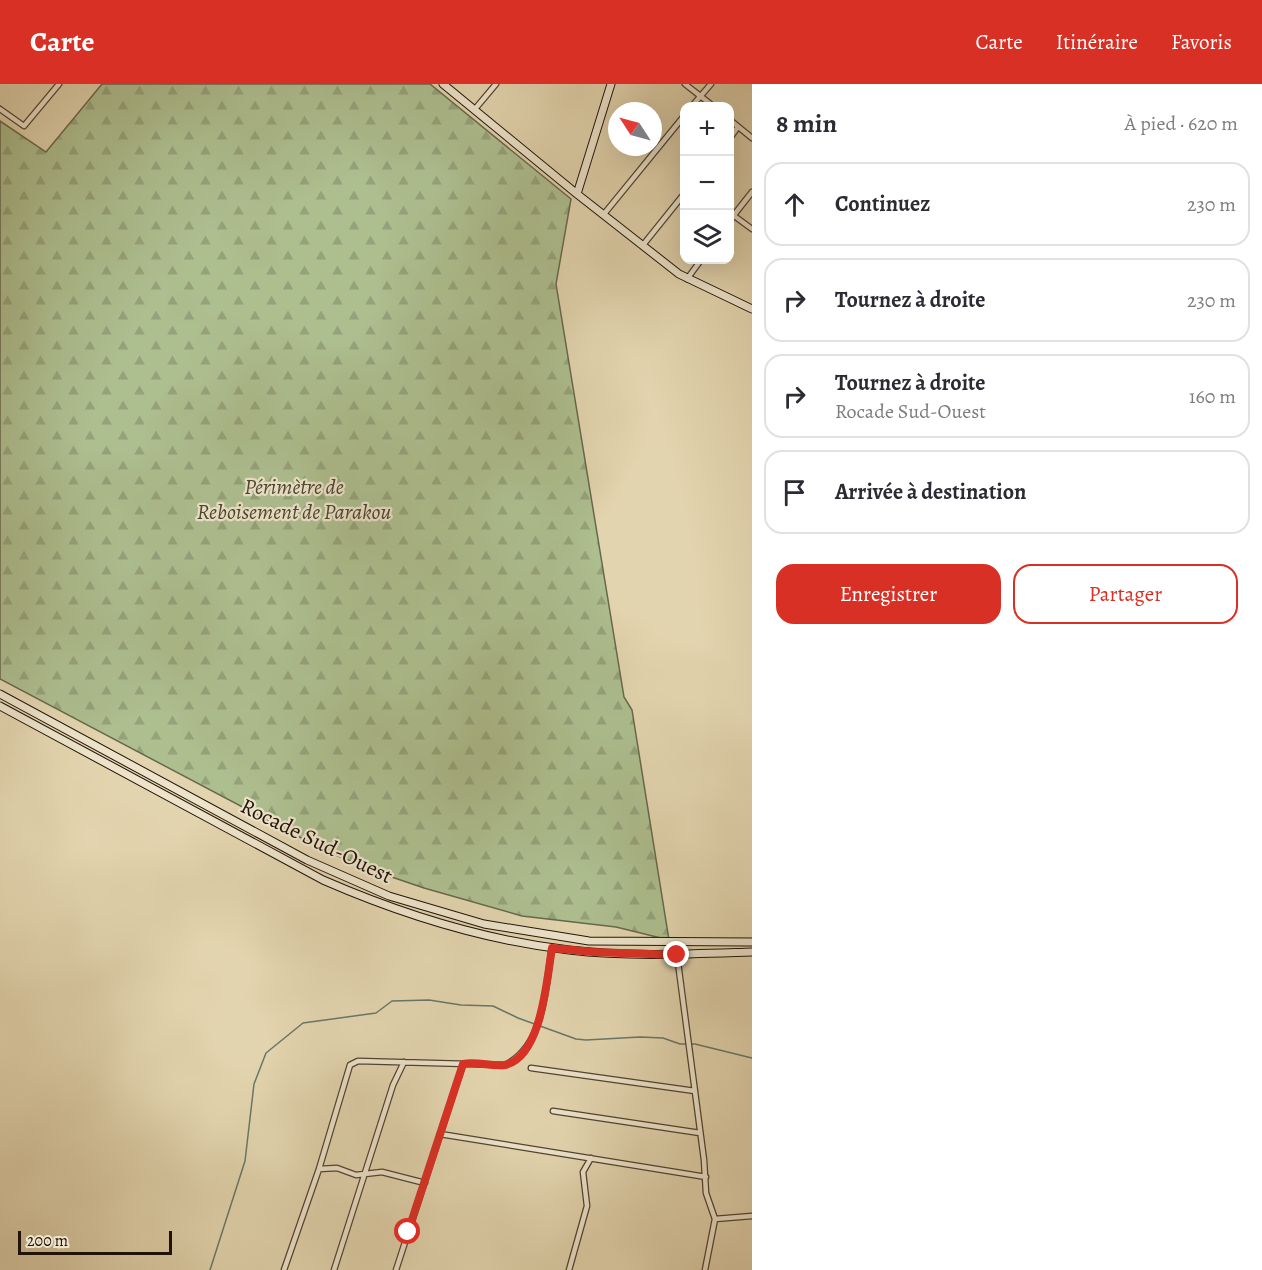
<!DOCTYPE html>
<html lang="fr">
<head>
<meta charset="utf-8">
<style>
	body { margin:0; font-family:Alegreya,serif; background:#f2f2f3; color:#2b2b33 }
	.controls { position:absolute; right:18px; top:18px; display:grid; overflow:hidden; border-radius:12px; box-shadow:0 6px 24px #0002 }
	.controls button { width:54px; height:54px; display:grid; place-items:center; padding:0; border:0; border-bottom:2px solid #e1e1e2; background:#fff; color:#2b2b33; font:30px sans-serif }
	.compass { position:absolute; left:608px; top:18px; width:54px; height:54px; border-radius:50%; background:#fff; box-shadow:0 6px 24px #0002; rotate:306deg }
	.scale { position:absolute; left:18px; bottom:15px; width:154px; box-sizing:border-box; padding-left:6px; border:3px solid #211308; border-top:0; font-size:16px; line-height:21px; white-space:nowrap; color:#211308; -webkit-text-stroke:4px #ece3ca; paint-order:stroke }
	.stop { position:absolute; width:18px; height:18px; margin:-14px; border:4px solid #d93025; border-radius:50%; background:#fff }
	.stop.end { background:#d93025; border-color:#fff; box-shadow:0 2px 6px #0008 }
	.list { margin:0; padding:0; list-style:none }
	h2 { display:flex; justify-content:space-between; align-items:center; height:78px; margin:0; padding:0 24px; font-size:26px }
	h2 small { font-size:20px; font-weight:400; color:#7c7c81 }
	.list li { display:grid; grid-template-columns:39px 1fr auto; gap:18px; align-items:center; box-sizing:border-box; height:84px; margin:0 12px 12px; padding:0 12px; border:2px solid #e1e1e2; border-radius:18px }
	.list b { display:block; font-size:22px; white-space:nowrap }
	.list p { margin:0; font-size:20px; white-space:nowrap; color:#7c7c81 }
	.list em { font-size:20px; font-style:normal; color:#7c7c81 }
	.actions { display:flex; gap:12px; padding:18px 24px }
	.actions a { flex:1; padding:14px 0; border:2px solid #d93025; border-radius:18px; text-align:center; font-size:21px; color:#d93025 }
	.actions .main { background:#d93025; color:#fff }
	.icon { flex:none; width:33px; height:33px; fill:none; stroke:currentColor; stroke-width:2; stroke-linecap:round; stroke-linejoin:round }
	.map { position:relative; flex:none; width:752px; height:1186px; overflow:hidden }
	header { display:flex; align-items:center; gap:36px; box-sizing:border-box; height:84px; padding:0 30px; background:#d93025; color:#fff }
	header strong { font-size:28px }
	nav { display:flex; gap:33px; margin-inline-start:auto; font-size:21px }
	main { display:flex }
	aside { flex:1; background:#fff }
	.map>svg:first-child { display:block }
	.forest { fill:url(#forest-firs); stroke:#67684c; stroke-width:1.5 }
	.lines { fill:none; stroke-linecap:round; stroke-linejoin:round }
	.stream { stroke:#677767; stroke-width:1.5 }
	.street-casing { stroke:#514332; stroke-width:7 }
	.secondary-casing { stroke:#211308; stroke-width:9 }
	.street { stroke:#ece3ca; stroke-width:4.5 }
	.secondary { stroke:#ece3ca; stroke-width:7 }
	.route { stroke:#d93025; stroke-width:8 }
	.labels { text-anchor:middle; stroke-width:4.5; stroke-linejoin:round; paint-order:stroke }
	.park-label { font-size:22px; font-style:italic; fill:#4b4630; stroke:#ece3ca }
	.street-label { font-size:22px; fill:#211308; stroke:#ece3ca }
</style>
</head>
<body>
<header>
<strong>Carte</strong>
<nav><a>Carte</a><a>Itinéraire</a><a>Favoris</a></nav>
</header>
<main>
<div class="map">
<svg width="752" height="1186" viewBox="0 0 752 1186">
	<defs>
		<pattern id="forest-firs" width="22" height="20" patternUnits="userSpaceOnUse" patternTransform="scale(1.5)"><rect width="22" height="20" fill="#adbe8f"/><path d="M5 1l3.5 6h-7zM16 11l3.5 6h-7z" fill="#95a27a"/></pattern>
	</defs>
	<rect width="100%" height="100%" fill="#e2d4ae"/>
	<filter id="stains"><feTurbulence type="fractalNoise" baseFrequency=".00333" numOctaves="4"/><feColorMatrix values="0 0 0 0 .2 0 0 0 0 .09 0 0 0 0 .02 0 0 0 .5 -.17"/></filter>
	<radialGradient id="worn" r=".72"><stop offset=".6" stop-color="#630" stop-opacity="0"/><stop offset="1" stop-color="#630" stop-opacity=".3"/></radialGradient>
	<path class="forest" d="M102,0h328l141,115 -15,85 68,413 8,13 37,230 -53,-13 -94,-11 -98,-28 -47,-16 -51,-21 -326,-172v-558l46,31z"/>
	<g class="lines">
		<path class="stream" d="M210,1186l35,-109 9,-77 12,-31 37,-30 73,-10 16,-12 37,-1 32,5 32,1 25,12 58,21 10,1 54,-3 23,1 17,6h15l57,14"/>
		<g class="street-casing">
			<path id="street" d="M685,0l28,22
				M692,22l19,-22
				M0,25l24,17 35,-42
				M475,25l21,-25
				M730,36l22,18
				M730,54l8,-11
				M604,130l80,-98
				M733,131l19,14
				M730,136l22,-28
				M643,161l41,-51
				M687,195l14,-19
				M677,871l27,205 2,33 9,26 -10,51
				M531,984l164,23
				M553,1027l147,22
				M440,1050l266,43
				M319,1085l18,-1 19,7 26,-3 43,11
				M715,1135l37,-3
				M284,1186l35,-101 31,-104 8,-4 147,4c41,-21 40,-78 47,-117
				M334,1186l59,-185 11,-23
				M396,1186l67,-206
				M569,1186l18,-64 -4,-34 8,-14"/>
		</g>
		<g class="secondary-casing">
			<path id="secondary" d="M443,0l134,110 102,80 73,35
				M577,110l34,-110
				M0,610l307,166 82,36 95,28 105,17 163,1
				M0,622l323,174c78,34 160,60 246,70 60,7 122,4 183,2"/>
		</g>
		<use href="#street" class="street"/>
		<use href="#secondary" class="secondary"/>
	</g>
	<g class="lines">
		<path class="route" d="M408,1148l55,-168c14,-3 29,3 42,1 37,-8 42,-88 47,-117l41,4 84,3"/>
	</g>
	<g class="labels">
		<g class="park-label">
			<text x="294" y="410">Périmètre de<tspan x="294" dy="25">Reboisement de Parakou</tspan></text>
		</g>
		<g class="street-label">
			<text transform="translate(317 756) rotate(26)" y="8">Rocade Sud-Ouest</text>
		</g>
	</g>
	<rect width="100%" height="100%" filter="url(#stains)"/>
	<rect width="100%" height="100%" fill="url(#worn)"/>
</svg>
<div class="controls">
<button>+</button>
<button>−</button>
<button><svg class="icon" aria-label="layers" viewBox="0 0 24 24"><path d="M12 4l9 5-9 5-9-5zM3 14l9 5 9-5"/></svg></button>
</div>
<svg class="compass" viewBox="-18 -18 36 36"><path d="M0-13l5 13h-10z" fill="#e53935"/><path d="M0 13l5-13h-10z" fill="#7c7c81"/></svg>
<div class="scale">200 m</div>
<div class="stop" style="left:408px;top:1148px"></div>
<div class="stop end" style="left:677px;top:871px"></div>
</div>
<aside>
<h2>8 min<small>À pied · 620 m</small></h2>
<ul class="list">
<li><svg class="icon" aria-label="ahead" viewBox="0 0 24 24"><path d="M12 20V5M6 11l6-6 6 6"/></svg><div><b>Continuez</b></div><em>230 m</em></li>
<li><svg class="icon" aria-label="right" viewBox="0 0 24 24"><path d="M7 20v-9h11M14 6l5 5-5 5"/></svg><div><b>Tournez à droite</b></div><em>230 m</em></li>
<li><svg class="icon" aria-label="right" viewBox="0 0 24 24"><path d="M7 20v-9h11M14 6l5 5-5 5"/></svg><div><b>Tournez à droite</b><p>Rocade Sud-Ouest</p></div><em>160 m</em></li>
<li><svg class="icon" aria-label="arrive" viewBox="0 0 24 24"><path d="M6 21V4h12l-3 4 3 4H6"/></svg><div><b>Arrivée à destination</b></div></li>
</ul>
<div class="actions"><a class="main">Enregistrer</a><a>Partager</a></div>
</aside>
</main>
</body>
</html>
